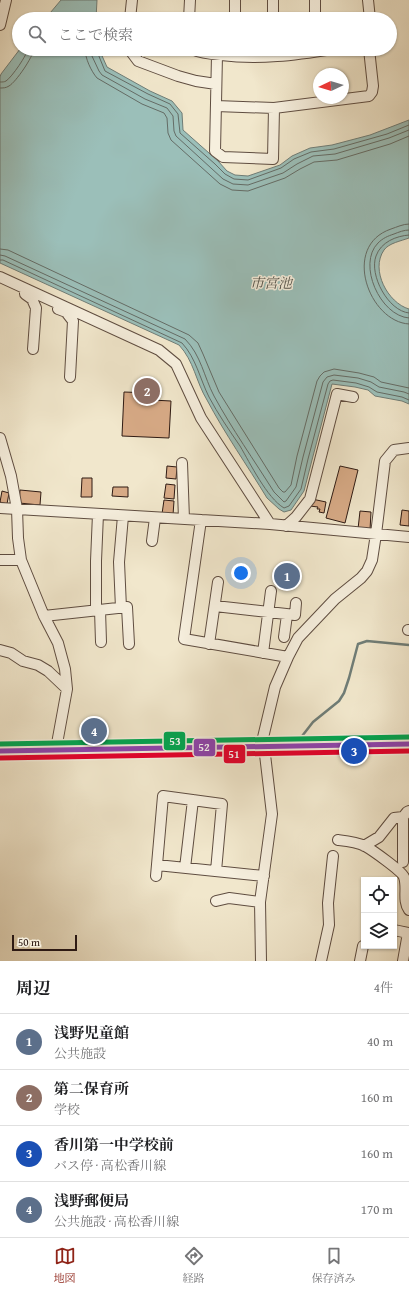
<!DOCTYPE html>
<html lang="ja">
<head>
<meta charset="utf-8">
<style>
	body { margin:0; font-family:"Gentium Book Plus","Noto Serif JP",serif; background:#f6f6f6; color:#202124 }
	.controls { position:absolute; right:12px; bottom:12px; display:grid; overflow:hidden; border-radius:0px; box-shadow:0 1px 3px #0004 }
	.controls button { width:36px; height:36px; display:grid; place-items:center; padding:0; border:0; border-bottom:1px solid #e0e0e0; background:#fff; color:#202124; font:20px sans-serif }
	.compass { position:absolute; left:313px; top:68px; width:36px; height:36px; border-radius:50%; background:#fff; box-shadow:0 1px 3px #0004; rotate:266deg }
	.scale { position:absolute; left:12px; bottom:10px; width:65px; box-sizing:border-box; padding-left:4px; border:2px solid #2e1a13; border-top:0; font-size:11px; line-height:14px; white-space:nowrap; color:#2e1a13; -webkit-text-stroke:3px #f6efde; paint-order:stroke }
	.you { position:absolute; left:241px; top:573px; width:14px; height:14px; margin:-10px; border:3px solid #fff; border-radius:50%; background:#1a73e8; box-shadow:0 0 0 6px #1a73e833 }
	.badge { display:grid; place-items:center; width:26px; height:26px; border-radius:50%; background:#8f2418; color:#fff; font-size:13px; font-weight:700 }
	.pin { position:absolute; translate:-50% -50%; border:2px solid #fff; box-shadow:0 1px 4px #0006 }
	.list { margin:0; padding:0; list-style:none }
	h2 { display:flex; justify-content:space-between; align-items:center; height:52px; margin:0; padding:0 16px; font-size:17px }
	h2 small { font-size:13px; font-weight:400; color:#757577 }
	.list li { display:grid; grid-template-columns:26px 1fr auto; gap:12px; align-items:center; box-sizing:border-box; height:56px; padding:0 16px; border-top:1px solid #e0e0e0 }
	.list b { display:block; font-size:15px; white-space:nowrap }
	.list p { margin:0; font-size:13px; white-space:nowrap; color:#757577 }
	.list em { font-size:13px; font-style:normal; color:#757577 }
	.icon { flex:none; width:22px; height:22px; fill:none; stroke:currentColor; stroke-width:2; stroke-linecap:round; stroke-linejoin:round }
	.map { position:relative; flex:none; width:409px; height:961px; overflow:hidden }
	.search { position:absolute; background:#fff; box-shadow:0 1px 3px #0004; left:12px; right:12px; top:12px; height:44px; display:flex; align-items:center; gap:10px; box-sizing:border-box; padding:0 14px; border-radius:22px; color:#757577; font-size:15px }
	.sheet { height:276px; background:#fff }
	nav { display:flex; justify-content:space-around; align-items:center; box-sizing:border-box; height:56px; border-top:1px solid #e0e0e0; background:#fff; font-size:11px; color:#757577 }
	nav a { display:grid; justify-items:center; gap:2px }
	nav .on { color:#8f2418 }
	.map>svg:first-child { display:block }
	.water { fill:#9bbfb9; stroke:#6f7d77 }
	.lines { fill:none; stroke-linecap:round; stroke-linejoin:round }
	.shore { stroke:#646c66; stroke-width:1 }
	.stream { stroke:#6f7d77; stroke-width:2.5 }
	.building { fill:#d7aa86; stroke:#2e1a13 }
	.minor-casing { stroke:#5f4d41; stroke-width:12 }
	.secondary-casing { stroke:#2e1a13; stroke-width:16 }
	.minor { stroke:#f6efde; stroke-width:10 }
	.secondary { stroke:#f6efde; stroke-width:14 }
	.bus-1-casing { stroke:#f6efde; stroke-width:8 }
	.bus-2-casing { stroke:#f6efde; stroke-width:8 }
	.bus-3-casing { stroke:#f6efde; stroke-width:8 }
	.bus-1 { stroke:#8e44ad; stroke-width:5 }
	.bus-2 { stroke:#e4002b; stroke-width:5 }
	.bus-3 { stroke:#00a651; stroke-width:5 }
	.labels { text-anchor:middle; stroke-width:3; stroke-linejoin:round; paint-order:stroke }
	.water-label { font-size:14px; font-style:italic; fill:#54544d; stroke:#f6efde }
	.line-badge { stroke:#f6efde; stroke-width:1.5 }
	.badge-label { font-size:11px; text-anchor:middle; font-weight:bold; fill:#fff }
</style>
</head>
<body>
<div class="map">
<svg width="409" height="961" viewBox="0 0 409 961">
	<rect width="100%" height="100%" fill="#f1e7cc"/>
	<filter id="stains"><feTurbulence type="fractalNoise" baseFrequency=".005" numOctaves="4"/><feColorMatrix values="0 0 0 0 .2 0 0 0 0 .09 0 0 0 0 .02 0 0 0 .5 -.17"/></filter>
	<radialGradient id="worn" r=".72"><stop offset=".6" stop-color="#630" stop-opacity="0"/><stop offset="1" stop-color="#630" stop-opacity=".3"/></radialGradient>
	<path class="water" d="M61,0h36l-1,19h-51z
		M20,49h79l8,18 43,24 22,10 10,12 1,17 35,31 9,10 8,4 13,1 32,-11 12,-9 18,-8 22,-3 38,-10 39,-15v118c-8,3 -20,5 -25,12 -14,20 4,53 25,59v95l-7,-3 -27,-5 -7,-6 -13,-3 -23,-3 -20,76 -8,31 -13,19 -7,2 -5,-3 -12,-11c-20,-33 -42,-64 -60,-98 -11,-18 -13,-39 -28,-55l-179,-82v-186l1,-3z"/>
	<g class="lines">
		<path class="shore" d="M85,49c0,9 6,22 12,29l45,26 22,9 3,5 1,15 3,7 49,44 12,6 16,1 37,-13 15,-9 14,-7 23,-2 53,-16 19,-8
			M91,49v5l8,17 3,4 43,24 22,9 6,8 1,15 2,5 47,43 10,5 15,1 35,-12 14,-9 16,-8 22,-2 54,-16 20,-8
			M96,49l9,22 43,23 22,10 8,10 2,19 35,31 10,10 9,5 14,1 33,-12 13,-9 17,-7 23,-3 53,-15 22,-9
			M0,82c3,0 4,0 6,-1 6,-4 21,-26 22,-32
			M0,88c3,0 6,0 9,-2 7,-4 24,-29 25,-37
			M409,224c-6,0 -12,3 -18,5 -50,17 -22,93 18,95
			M409,230c-5,0 -10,2 -15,4 -6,2 -11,4 -16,9 -21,21 2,73 31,75
			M409,235c-13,1 -28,7 -33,21 -7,19 12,55 33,57
			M0,249l8,1 181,85 9,8 5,11 16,38 60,96 4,4h2l6,-7 6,-29 20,-75 3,-5 4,-4 10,-3 25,4 15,4 7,5 28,6
			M0,255l5,1 180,83c16,16 19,38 29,57 18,33 40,64 60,96l10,10 2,-1 10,-14 7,-30 20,-75 4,-5 7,-2 24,3 13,4 8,5 25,5 5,2
			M0,260h3l179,83c14,15 18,36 27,54 9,17 20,33 31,49 10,17 27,52 44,62l5,-2 12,-17 7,-30 20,-75 2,-3 3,-1 23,3 13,4 8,5 25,5 7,3"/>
		<path class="stream" d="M299,740l14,-18 26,-21 5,-8 5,-15 9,-34 9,-3 42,4"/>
	</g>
	<path class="building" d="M124,392l28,1v7l19,1 -2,37 -47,-2z
		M167,466l10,1 -1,12 -10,-1z
		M340,466l18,4 -13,53 -19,-5z
		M82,478h10v19h-11z
		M166,484l9,1 -1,14 -10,-1z
		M113,487h15v10l-16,-1z
		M20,490l21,2 -1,13 -21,-2z
		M2,491l7,2 -2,11 -7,-2z
		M312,499l14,3 -2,11 -5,-1 1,-3h-3l1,-2 -8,-1z
		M164,500l10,1 -1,14 -11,-1z
		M402,510l7,1v15l-9,-1z
		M360,511l11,1 -1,18 -12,-1z"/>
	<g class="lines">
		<g class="minor-casing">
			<path id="minor" d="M315,0v19
				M368,0l2,19
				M130,19l2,-19
				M189,19l1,-19
				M235,19v-19
				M273,19v-19
				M0,25l6,-25
				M129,49l9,12 40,15 18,5 20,3
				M191,49c10,4 19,5 30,6 38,5 74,0 112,-6
				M217,55l-2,96 8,6 50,2 1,-51
				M216,106l58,2 95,-12 3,-4 1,-6 -4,-37
				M0,277l159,73 17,14 25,54 69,106
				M25,289v5l7,5 4,9 -3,41
				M58,309l8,3 7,9 -3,56
				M0,438l11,38 6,33 1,29 3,22 23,56 14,27 7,26 2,20 -11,60
				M182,463l2,56
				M0,508l270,16 139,13
				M201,520l-17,119 104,18
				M286,526l10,-9 14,-18 27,-105 16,3
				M152,541l3,-23
				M0,560h21
				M215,606l80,9 1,-12
				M121,608l-2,-46 4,-46
				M96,610v-49l2,-47
				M100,610l1,32
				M44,616l83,-9 2,37
				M408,630h1
				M284,637l3,-22
				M209,644l9,-62
				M0,650l11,3 12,8 15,4 10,6 19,18
				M263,653l8,-62
				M261,746l14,-59 13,-30 10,-19 37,-39 26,-21 6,-7 5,-11 4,-26 9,-73 9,-11 15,-2
				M338,840c9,1 19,2 27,6 7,4 37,25 39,31 4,11 -2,23 5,33
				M364,846l15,-9 15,-19 9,-1
				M403,862v-45l4,-5 2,-1
				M157,865l107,11
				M185,868l8,-68
				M156,876l7,-80 59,8 -6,67
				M216,901l13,-3 31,4
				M394,930l14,3 -5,28
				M261,961l-1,-59 12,-88 -8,-68
				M321,961l8,-36 -1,-22 5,-47
				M360,961l3,-15"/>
		</g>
		<g class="secondary-casing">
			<path id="secondary" d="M0,751l409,-7"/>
		</g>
		<use href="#minor" class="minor"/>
		<use href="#secondary" class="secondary"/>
		<g class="bus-1-casing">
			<path id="bus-1" d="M0,751l409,-7"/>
		</g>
		<g class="bus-2-casing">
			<path id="bus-2" d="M0,758l409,-7"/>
		</g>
		<g class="bus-3-casing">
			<path id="bus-3" d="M0,744l409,-7"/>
		</g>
		<use href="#bus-1" class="bus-1"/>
		<use href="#bus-2" class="bus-2"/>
		<use href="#bus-3" class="bus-3"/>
	</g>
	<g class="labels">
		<g class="water-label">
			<text x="271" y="288">市宮池</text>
		</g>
	</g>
	<g class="line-badge">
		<rect x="163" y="731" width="23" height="20" rx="4" fill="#00a651"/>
		<rect x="193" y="738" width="23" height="19" rx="4" fill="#8e44ad"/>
		<rect x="223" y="744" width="23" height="20" rx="4" fill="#e4002b"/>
	</g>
	<g class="badge-label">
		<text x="175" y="745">53</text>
		<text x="204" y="751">52</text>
		<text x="234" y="758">51</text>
	</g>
	<rect width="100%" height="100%" filter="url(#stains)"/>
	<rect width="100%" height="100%" fill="url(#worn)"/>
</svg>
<div class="controls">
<button><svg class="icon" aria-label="locate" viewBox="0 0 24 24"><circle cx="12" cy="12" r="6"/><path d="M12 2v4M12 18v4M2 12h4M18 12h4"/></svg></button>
<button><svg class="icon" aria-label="layers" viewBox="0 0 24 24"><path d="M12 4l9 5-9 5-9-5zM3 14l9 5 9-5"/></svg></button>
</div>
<svg class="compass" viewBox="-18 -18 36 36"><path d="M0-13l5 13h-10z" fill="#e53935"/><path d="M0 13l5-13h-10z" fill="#757577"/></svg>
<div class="scale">50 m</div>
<div class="you"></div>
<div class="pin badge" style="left:287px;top:576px;background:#5c6f8a">1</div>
<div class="pin badge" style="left:147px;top:391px;background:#8d6e63">2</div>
<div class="pin badge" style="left:354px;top:751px;background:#1a4fb4">3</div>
<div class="pin badge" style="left:94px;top:731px;background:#5c6f8a">4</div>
<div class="search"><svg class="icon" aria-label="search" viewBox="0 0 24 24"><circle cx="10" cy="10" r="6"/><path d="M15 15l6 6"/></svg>ここで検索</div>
</div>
<section class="sheet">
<h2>周辺<small>4件</small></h2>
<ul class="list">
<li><span class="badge" style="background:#5c6f8a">1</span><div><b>浅野児童館</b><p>公共施設</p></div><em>40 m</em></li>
<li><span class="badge" style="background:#8d6e63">2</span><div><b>第二保育所</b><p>学校</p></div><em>160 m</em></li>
<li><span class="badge" style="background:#1a4fb4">3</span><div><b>香川第一中学校前</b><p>バス停 · 高松香川線</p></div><em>160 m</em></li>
<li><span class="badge" style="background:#5c6f8a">4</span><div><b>浅野郵便局</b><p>公共施設 · 高松香川線</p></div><em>170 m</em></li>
</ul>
</section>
<nav>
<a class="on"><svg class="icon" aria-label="map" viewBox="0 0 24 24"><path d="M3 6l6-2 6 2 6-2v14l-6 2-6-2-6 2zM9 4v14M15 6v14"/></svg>地図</a>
<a><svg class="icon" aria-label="directions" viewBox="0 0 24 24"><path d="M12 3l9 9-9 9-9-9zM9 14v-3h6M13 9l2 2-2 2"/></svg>経路</a>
<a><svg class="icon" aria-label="saved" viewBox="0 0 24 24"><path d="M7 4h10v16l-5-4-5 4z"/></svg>保存済み</a>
</nav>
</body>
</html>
